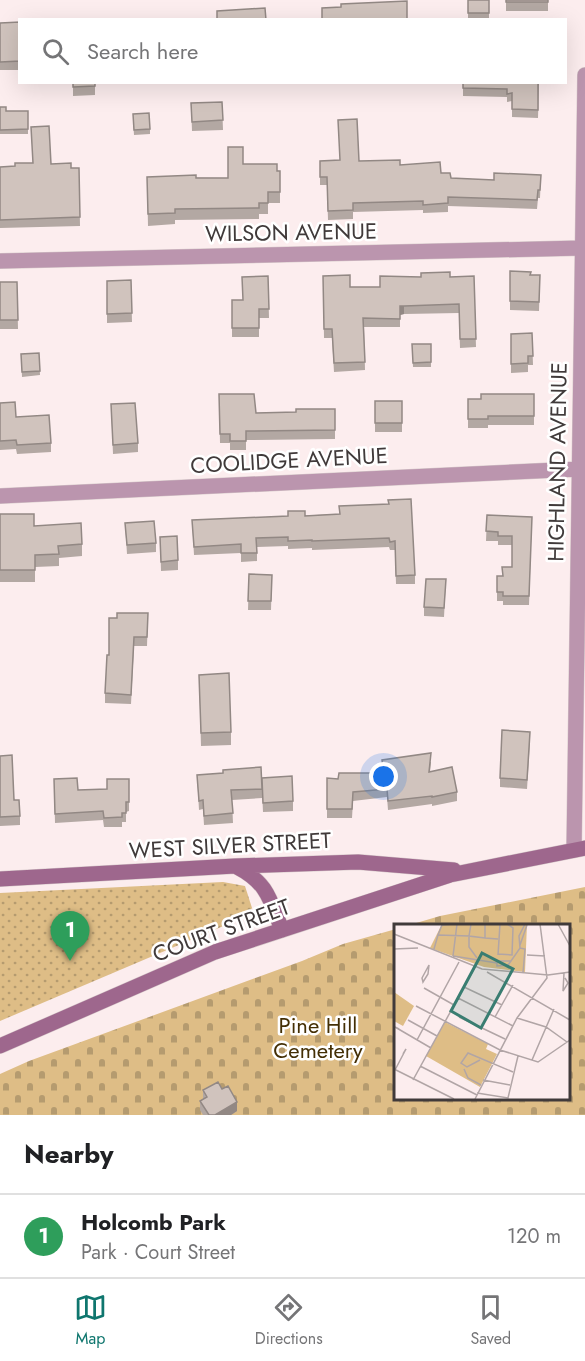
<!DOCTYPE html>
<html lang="en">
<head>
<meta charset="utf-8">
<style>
	body { margin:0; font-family:Jost,sans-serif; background:#f6f6f6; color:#202124 }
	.you { position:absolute; left:384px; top:777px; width:21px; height:21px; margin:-15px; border:4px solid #fff; border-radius:50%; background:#1a73e8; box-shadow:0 0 0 9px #1a73e833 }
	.badge { display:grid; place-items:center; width:39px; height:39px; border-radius:50%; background:#0f766e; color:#fff; font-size:20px; font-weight:700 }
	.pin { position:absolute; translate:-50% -50px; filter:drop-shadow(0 2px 3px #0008) }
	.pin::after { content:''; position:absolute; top:32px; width:21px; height:18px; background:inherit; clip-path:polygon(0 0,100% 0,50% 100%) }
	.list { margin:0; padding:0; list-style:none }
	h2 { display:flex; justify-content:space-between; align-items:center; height:78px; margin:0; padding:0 24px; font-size:26px }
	h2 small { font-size:20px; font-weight:400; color:#757577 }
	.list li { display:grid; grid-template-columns:39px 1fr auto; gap:18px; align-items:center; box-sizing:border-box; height:84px; padding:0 24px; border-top:2px solid #e0e0e0 }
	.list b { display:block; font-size:22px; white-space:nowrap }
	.list p { margin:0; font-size:20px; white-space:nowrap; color:#757577 }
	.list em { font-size:20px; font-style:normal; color:#757577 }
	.icon { flex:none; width:33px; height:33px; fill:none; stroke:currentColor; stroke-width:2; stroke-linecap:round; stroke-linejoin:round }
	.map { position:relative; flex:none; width:585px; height:1115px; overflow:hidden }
	.search { position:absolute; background:#fff; box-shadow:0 6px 24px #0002; left:18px; right:18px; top:18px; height:66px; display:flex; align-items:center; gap:15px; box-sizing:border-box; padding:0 21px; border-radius:0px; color:#757577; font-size:22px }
	.sheet { height:162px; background:#fff }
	nav { display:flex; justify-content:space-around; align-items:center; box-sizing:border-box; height:84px; border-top:2px solid #e0e0e0; background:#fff; font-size:16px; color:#757577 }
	nav a { display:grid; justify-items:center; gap:3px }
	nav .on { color:#0f766e }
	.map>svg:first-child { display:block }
	.cemetery { fill:url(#cemetery-stones) }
	.park { fill:url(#park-dots) }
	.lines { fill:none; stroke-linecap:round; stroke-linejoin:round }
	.street-casing { stroke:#d6c9ca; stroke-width:16 }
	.secondary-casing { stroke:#d6c9ca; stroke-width:16 }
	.street { stroke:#bb95ae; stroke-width:15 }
	.secondary { stroke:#9e678d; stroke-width:15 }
	.wall { fill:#b3a8a3 }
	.shaded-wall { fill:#928884 }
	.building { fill:#d0c3bd; stroke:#928884; stroke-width:1.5 }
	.labels { text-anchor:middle; stroke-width:5; stroke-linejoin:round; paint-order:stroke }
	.street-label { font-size:22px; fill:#403a3a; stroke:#fff }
	.park-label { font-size:22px; fill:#442f05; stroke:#fff }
	.inset-road { fill:none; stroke:#b1a5a6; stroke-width:1.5 }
	.view { fill:#397d71; fill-opacity:0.15; stroke:#397d71; stroke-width:3 }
	.inset-edge { fill:none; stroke:#403a3a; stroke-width:3 }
</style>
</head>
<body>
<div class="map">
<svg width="585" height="1115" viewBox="0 0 585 1115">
	<defs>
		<pattern id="cemetery-stones" width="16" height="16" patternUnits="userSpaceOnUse" patternTransform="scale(1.5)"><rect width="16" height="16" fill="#debd86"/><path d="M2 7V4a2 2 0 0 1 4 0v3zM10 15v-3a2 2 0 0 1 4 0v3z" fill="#b59b6f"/></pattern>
		<pattern id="park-dots" width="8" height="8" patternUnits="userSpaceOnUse" patternTransform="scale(1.5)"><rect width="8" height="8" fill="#debd86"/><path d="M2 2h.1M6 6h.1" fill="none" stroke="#b59b6f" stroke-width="1.8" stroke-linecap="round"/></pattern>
	</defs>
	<rect width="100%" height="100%" fill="#fcedee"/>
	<path class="cemetery" d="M585,887v228h-585v-41l29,-13 273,-100 41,-17 53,-15v169h172v-172h-162l34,-10z"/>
	<path class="park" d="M223,882l22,4 7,22 -5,8 -247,105v-128z"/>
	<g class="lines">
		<g class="street-casing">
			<path id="street" d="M0,261l582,-13
				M0,496l579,-27
				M574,850l11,-775"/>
		</g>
		<g class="secondary-casing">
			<path id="secondary" d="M237,867c31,16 33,33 45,63
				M0,879l235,-13 123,-4 96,8
				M0,1046l215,-94 235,-77 135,-27"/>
		</g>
		<use href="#street" class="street"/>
		<use href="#secondary" class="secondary"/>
	</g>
	<path class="wall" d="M468,0h21v20h-21z
		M506,0h42v11h-42z
		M20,22v48h-20v-47z
		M73,82h22v13l-22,1z
		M463,82h76l-1,36 -26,-1v-16l-5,1v-5l-44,-1z
		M222,102l1,28 -31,1 -1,-28z
		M0,107l6,4h22v23h-28z
		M133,119l17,10v5l-16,1z
		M31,127l20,37 20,4h8l1,58 -80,2v-61l15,-1 18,-3z
		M320,161h39l41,4 41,8 10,5 43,2 47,-5 -1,23h-2l-1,11 -89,-3v6l-25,1v-3l-70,2v7l-25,1 -1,-35h-7z
		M243,164l37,7v32h-12v11h-9v5l-84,1v4l-27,2 -1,-49 81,1z
		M510,271l20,4h10l-1,36 -29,-1z
		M268,276l1,42h-10v19h-27v-37h10z
		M323,276l27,11h30l70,-10 24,-1 2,71 -16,1 -1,-35 -55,1 -4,1v12h-36l1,43 -31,2 -2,-34h-8z
		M131,280l1,42 -25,1v-42z
		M0,282h17l1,47h-18z
		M532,333l1,32h-5v7l-17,1v-39z
		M412,344h19v23h-18z
		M39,353l1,22 -18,2 -1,-23z
		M219,394l37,19 40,-1 39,-3v30l-89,1v10h-16v-7h-10z
		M534,394v31h-46v3h-20v-29h13z
		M375,401h27v31h-27z
		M0,403l16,14 35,26v9l-34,2 -1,-5 -16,1z
		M111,404l27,39v9l-25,2z
		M389,504l26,71v9h-19l-1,-34h-5l-1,-3 -77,3v-2l-24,1v-3l-31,1v14l-16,1v-9l-47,2 -2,-35 147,-6z
		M0,514l82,30v12l-23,2v8l-24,1v15h-35z
		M487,515l45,2 -3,88h-26v-4h-6v-25h5l10,-9v-22h-14v-4h-12z
		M125,523l31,20v9l-29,2z
		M160,537l18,23v10l-17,1z
		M249,574l23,1 -1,35h-23z
		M446,579l-2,38 -20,-1v-9z
		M148,613l-1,33h-13l-3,58 -26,-1v-10l4,-38 8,-37z
		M199,675l32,57v13l-30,1z
		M530,741l-3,48 -27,-2v-9z
		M0,756l20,60v9l-20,1z
		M382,760l49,2 -1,10 27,20v9l-25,5v-2l-44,6 -1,-13 -34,4 -1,17h-25v-40l11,1 39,-6 5,-5z
		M197,775l65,12 31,14v10l-30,1 -1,-22v8l-30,2 1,23 -29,2 -1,-16 -4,1z
		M54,779l24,11 29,-1 22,-10v32l-3,1v10h-4v5h-18l-1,-7 -48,3z
		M203,1090l34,21 -6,4h-28l-3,-5v-9l3,-2z"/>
	<path class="shaded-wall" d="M400,306h4v8l-4,1v12z
		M237,1102v9l-6,4h-16z"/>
	<path class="building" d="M468,0h21v13h-21z
		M506,0h42v2h-42z
		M407,1v19h-85v-12l19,-1v-3z
		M265,8l1,12h-49v-9z
		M20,22v39l-20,1v-39z
		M73,82h22v4l-22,1z
		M463,82h75v28l-26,-1v-16l-5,1v-5l-44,-1z
		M222,102l1,18 -31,2 -1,-19z
		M0,107h6v4h22v18l-28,1z
		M149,113l1,16 -16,1 -1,-16z
		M357,119l2,42 41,-1v5l40,-3 1,11h9l1,5 43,2v-7l47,2 -1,15h-2l-1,10 -89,-3v6l-25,2v-4l-70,2v7l-25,1 -1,-34h-7v-16l20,-1 -2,-40z
		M49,126l2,38 20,-1v5h8l1,49 -80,3v-53l15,-1v-3h18l-2,-36z
		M228,147h15v17h34v7h3v21h-12v11h-9v5l-84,1v4l-27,1 -1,-37 49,-2v3h32z
		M510,271l21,1 -1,3h10l-1,27 -29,-1z
		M450,272v5l24,-1 2,63h-16l-1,-35 -55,2h-4v13l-37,-1 2,44 -31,1 -2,-34h-8l-1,-53 27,-1v12h30v-11l41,1v-4z
		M268,276l1,33h-10v19h-27v-28h11l-1,-23z
		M131,280l1,33 -25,1v-33z
		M0,282h17l1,38h-18z
		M532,333l1,23h-5v7l-17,1v-30z
		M412,344h19v18l-18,1z
		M39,353l1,18 -18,1 -1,-18z
		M219,394h35l2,19 40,-1v-3h39v21l-89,1v10h-16v-7h-10z
		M481,394h53v22h-46v3h-20v-20h13z
		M375,401h27v22h-27z
		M15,402l1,15 33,-2 2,28 -34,2 -1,-5 -16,1v-38z
		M135,403l3,40 -25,2 -2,-41z
		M411,499l4,76 -19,1 -1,-35 -5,1 -1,-4 -77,3v-1l-24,1v-4l-32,1 1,15h-16v-9l-47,3 -2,-27 96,-4v-5h17v5l35,-2 -1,-8 50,-2 -1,-4z
		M0,514h34v12l47,-3 1,21 -24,2 1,8 -24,1v15h-35z
		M487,515l45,2 -3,79h-26v-4h-6v-16h6l-1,-9h10v-31h-14v-4l-12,-1z
		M154,521l2,22 -29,2 -2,-22z
		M177,536l1,24 -17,2 -1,-25z
		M249,574l23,1 -1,26h-23z
		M426,579h20l-2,29 -20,-1z
		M117,613h31l-1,24h-13l-3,58 -26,-2 2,-38h2v-37h8z
		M229,673l2,59 -30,1 -2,-58z
		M502,730l28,2 -3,48 -27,-2z
		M431,753l-2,19 23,-5 5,25 -25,5v-1l-44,5 -1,-12 -34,3 -1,17h-25v-31l11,1 1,-6h38v-4l6,-1 -1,-8z
		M12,755l2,45h5l1,16 -20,1v-61z
		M261,767l1,22 -31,1 2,23 -29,3 -1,-16 -4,1 -2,-26 26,-2v-3z
		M292,776l1,25 -30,2 -1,-25z
		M77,778l1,12 29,-1v-10h22v23h-3v11h-4v4l-18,1 -1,-7 -48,3 -1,-35z
		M218,1082l4,7 6,-3 9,16 -22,13h-6l-9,-14 7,-4 -4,-7z"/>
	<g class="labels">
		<g class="street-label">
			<text transform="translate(291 232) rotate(-1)" y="8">WILSON AVENUE</text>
			<text transform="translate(289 460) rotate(-3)" y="8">COOLIDGE AVENUE</text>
			<text transform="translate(557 462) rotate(-89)" y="8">HIGHLAND AVENUE</text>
			<text transform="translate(230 845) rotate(-3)" y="8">WEST SILVER STREET</text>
			<text transform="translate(221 930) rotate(-20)" y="8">COURT STREET</text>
		</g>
		<g class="park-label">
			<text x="318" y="1033">Pine Hill<tspan x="318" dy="25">Cemetery</tspan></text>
		</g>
	</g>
	<g transform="translate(394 924)">
		<rect width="176" height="176" fill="#fcedee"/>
		<path d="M0,68l20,14 -11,20 -9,-5z" fill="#debd86"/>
		<path d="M48,0h85l-2,48 -41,-5 -54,-19z" fill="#debd86"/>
		<path d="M51,98l43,22 -2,5 11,5 -17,33 -54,-31z" fill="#debd86"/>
		<path class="inset-road" d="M77,0l-2,12 16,2M91,0v14l13,1M164,0l12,22M0,10l88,35 66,6 22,-3M44,11l4,-10 11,-1M126,21l7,-20M126,24l-1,-12 6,-12M0,25l24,-1M40,25l4,-14 31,1v11l8,11M104,30l14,1 1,-27 -6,-4M104,31l2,-31M133,31l18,1M59,32l44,7M59,32l4,-32M117,37l-3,4 -11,1v-5h14l9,-13 5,1 -2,24M35,41l-1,9 -5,8 -1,-4zM93,48l83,48M170,49l-1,18 5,-8 -3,-5M70,63l38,18M30,64l30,17M64,74l55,28M22,82l84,44 38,12 32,-22M65,93l46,22M101,93l18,-32M123,94l29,9 21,15M14,96l29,16M5,105l-4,-2 36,21M23,116l42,-78M86,136l-13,7 -6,-4 7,-10 45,19M138,136l22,-51M26,142l57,29M0,145l60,30M70,145l4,9 13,7M1,146l11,-21 -3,5M19,156l62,-113M89,156l27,5M83,169l31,5 10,-42M81,175l42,-81 30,-40 -7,-54"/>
		<path class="view" d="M88,29l31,16 -32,59 -30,-17z"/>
		<rect width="176" height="176" class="inset-edge"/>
	</g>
</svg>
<div class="you"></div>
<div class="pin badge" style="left:70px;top:961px;background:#2e9e5b">1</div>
<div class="search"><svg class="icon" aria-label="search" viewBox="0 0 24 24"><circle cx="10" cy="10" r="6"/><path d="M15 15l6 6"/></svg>Search here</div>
</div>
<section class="sheet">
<h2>Nearby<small></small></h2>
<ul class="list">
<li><span class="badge" style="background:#2e9e5b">1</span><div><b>Holcomb Park</b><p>Park · Court Street</p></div><em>120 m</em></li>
</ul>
</section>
<nav>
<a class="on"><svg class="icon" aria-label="map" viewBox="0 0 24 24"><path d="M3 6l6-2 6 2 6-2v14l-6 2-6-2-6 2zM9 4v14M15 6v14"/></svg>Map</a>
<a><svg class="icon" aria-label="directions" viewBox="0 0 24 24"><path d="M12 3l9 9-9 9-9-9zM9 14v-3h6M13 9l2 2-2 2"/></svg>Directions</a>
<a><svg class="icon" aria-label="saved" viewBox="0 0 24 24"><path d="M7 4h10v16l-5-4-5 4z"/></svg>Saved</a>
</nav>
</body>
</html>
